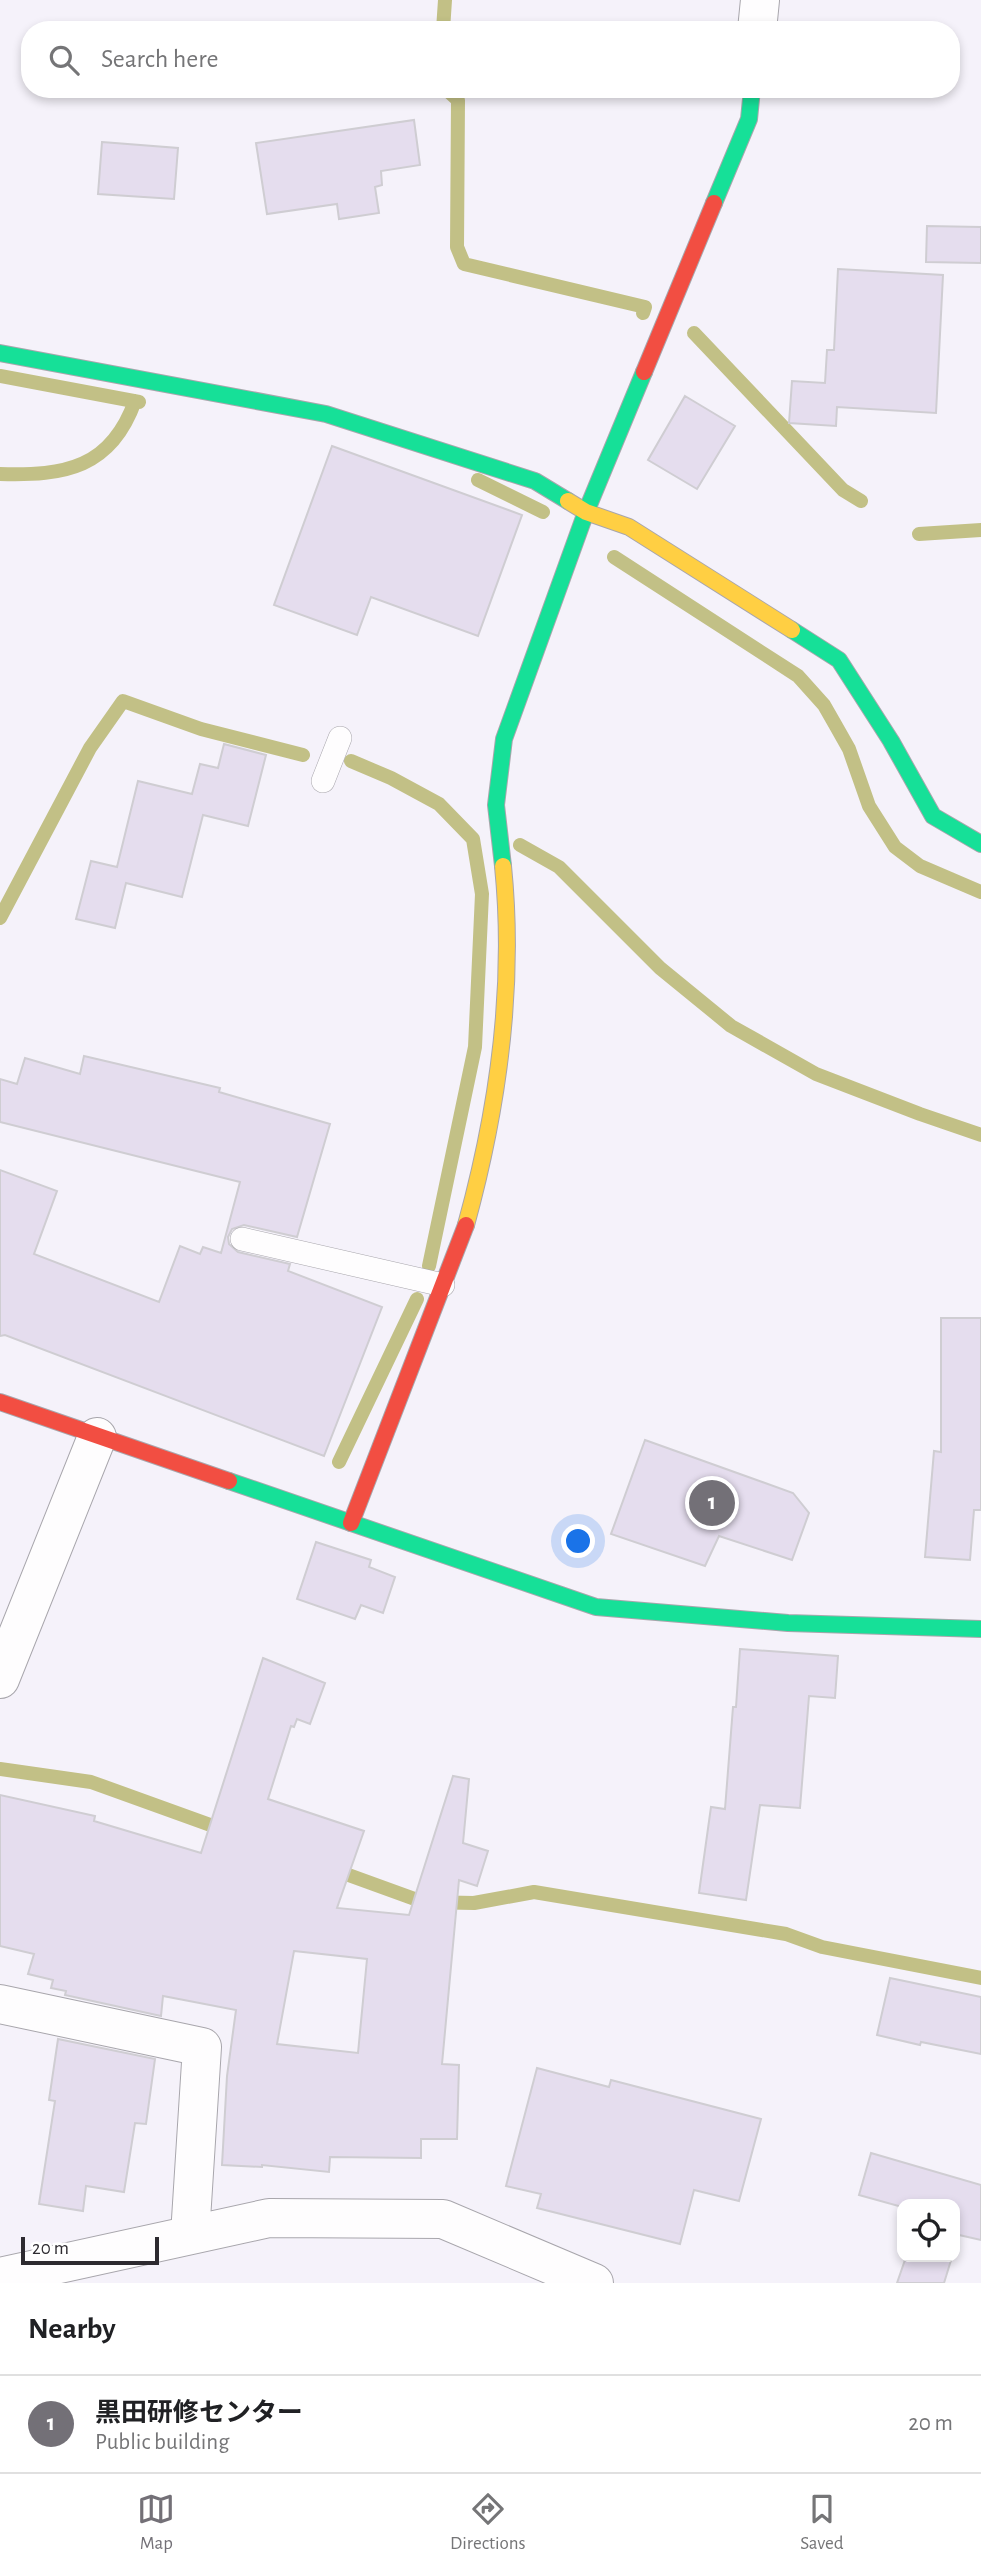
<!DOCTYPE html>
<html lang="en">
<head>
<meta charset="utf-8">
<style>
	body { margin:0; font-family:"Alegreya Sans","Noto Sans JP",sans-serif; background:#f6f6f6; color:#202124 }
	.controls { position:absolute; right:21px; bottom:21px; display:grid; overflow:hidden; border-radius:14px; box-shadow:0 4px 10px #0003 }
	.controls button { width:63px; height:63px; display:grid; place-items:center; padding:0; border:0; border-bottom:2px solid #e0e0e0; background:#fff; color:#202124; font:35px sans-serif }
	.scale { position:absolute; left:21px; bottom:18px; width:138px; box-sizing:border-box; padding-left:7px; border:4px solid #2d2a30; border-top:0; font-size:19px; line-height:24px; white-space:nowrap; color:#2d2a30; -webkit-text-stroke:5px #fff; paint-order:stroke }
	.you { position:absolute; left:579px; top:1542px; width:24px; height:24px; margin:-18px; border:5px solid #fff; border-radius:50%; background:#1a73e8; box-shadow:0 0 0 10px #1a73e833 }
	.badge { display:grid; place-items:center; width:46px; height:46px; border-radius:50%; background:#737077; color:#fff; font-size:23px; font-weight:700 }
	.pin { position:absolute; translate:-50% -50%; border:4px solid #fff; box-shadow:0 2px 7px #0006 }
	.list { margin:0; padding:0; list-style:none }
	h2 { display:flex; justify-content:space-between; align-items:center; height:91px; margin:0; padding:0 28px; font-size:30px }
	h2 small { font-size:23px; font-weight:400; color:#757577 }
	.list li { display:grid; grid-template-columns:46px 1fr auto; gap:21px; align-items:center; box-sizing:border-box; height:98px; padding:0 28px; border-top:2px solid #e0e0e0 }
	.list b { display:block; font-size:26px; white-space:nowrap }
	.list p { margin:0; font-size:23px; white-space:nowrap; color:#757577 }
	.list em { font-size:23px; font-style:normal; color:#757577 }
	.icon { flex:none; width:38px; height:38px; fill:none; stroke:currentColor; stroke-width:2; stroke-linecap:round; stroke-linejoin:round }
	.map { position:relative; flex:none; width:981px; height:2283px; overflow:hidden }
	.search { position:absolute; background:#fff; box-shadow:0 4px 10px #0003; left:21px; right:21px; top:21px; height:77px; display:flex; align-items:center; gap:18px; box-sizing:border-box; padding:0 24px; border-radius:28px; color:#757577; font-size:26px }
	.sheet { height:189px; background:#fff }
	nav { display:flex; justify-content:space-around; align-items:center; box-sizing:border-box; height:98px; border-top:2px solid #e0e0e0; background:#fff; font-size:19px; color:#757577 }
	nav a { display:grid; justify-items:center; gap:4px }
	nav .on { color:#737077 }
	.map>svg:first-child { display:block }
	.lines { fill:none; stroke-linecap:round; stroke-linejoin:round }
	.stream { stroke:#c2c086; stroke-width:14 }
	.building { fill:#e5ddee; stroke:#cfcdd2; stroke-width:2; fill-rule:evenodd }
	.lane-casing { stroke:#a8a6ac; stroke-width:24 }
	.street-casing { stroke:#a8a6ac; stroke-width:40 }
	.fast-casing { stroke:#a8a6ac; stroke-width:18 }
	.slow-casing { stroke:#a8a6ac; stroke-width:18 }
	.jam-casing { stroke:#a8a6ac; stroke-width:18 }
	.lane { stroke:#fefdfe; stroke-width:23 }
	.street { stroke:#fefdfe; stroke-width:38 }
	.fast { stroke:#16e098; stroke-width:16 }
	.slow { stroke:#ffcf43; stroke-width:16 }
	.jam { stroke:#f24e42; stroke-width:16 }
</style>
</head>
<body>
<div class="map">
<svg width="981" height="2283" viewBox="0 0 981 2283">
	<rect width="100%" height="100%" fill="#f5f2fa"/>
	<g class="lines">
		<path class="stream" d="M443,30l2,-30
			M446,89l12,11 -1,147 7,17 181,43 -2,6
			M694,333l149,157 18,11
			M0,376l139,26
			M0,474c65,2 111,-6 135,-73
			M478,480l65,32
			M919,534l62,-4
			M614,557l184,119 26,29 12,21 13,23 20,57 26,41 25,19 61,26
			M351,761l40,17 48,26 34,35 9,55 -7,153 -46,219
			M520,845l39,22 101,101 71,58 85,48 104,40 61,21
			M0,918l90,-170 33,-47 78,28 102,26
			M339,1462l78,-163
			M0,1769l91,13 136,49
			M332,1869l91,33 51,1 60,-11 252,42 36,13 159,31"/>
	</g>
	<path class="building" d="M414,120l6,45 -39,6 1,14 -7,2 4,26 -40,6 -2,-15 -70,10 -11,-71z
		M102,142l76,6 -4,51 -76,-5z
		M927,226l54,1v36l-55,-1z
		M838,269l105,6 -7,138 -99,-6 -1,19 -47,-3 3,-42 33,2 2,-33h7z
		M685,396l50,30 -38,63 -49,-29z
		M332,446l190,69 -44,121 -107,-39 -14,38 -83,-30z
		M224,744l42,11 -18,71 -45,-11 -21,82 -56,-14 -11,45 -39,-9 15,-58 26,6 21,-86 54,13 8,-30 18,4z
		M84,1056l136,32 -1,4 111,32 -33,113 -53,-12 -12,4 -4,8 1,7 9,8 52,12 -2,7 94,36 -58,149 -319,-121 -5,1v-166l57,21 -23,63 125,48 21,-56 20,8 3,-7 18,6 19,-71 -240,-60v-43l17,5 8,-26 55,16z
		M941,1318h40v192h-7l-4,50 -45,-3 9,-106 7,1z
		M645,1440l148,53 16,20 -17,47 -73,-24 -14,30 -94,-32z
		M316,1542l55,18 -2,7 26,10 -12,36 -22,-8 -6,14 -58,-20z
		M740,1649l98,7 -3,42 -26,-2 -9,112 -40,-3 -14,95 -47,-7 12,-86 14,2 8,-102h3z
		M263,1658l62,25 -15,41 -13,-5 -3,8 -3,-1 -23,73 96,32 -27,77 72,7 44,-139 16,3 -6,64 25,8 -11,35 -18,-6 -17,184 17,1 -2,74h-36v19l-91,-1 -1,15 -67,-7v2l-40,-2 5,-89 9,-66 -73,-14 -2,20 -96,-21 1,-4 -15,-3 2,-8 -25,-6 6,-20 -34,-8v-151l95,21 -1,5 107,32zM294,1951l73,8 -9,94 -81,-9z
		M890,1978l91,19v57l-60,-12 -1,3 -43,-10z
		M58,2039l97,20 -9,65 -11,-1 -11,69 -38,-6 -3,25 -44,-7 16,-103 -6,-1z
		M537,2068l72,19 2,-7 150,39 -22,82 -45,-11 -14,54 -143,-36 4,-14 -35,-8z
		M871,2153l110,32v55l-22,-5 -4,14v-45h-53v3l-43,-12z
		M906,2257h46l-8,26h-47z"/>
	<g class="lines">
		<g class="lane-casing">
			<path id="lane" d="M323,781l17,-43
				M242,1239l201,46"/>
		</g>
		<g class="street-casing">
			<path id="street" d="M757,30l3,-30
				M0,1679l97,-242
				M0,2004l202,43 -12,188
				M0,2277l269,-59 174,1 151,64"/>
		</g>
		<g class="fast-casing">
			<path id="fast" d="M714,203l35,-84 3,-30
				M0,353l326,61 209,67 33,20
				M792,630l47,30 52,81 42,75 48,28
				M503,866l-7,-61 8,-66 82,-227 58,-140
				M229,1481l367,126 192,16 193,6"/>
		</g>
		<g class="slow-casing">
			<path id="slow" d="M568,501l18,11 43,15 163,103
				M466,1225c32,-116 49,-240 37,-359"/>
		</g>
		<g class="jam-casing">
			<path id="jam" d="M644,372l70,-169
				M0,1402l229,79
				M351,1523l115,-298"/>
		</g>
		<use href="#lane" class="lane"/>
		<use href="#street" class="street"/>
		<use href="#fast" class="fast"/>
		<use href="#slow" class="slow"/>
		<use href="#jam" class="jam"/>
	</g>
</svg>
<div class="controls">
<button><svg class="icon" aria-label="locate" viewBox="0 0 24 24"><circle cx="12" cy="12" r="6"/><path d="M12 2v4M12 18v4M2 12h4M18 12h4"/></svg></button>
</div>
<div class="scale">20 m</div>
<div class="you"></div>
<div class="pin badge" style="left:712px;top:1503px">1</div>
<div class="search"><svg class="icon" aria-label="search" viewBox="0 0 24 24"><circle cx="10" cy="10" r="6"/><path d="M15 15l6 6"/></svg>Search here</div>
</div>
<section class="sheet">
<h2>Nearby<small></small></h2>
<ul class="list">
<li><span class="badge">1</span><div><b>黒田研修センター</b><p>Public building</p></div><em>20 m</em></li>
</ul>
</section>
<nav>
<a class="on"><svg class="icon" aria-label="map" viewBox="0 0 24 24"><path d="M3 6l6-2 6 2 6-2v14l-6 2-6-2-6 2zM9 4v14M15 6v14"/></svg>Map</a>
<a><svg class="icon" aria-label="directions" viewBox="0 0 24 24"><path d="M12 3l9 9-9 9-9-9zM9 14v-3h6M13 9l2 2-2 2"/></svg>Directions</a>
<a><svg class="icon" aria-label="saved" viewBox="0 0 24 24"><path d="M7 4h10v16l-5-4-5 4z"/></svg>Saved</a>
</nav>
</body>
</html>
